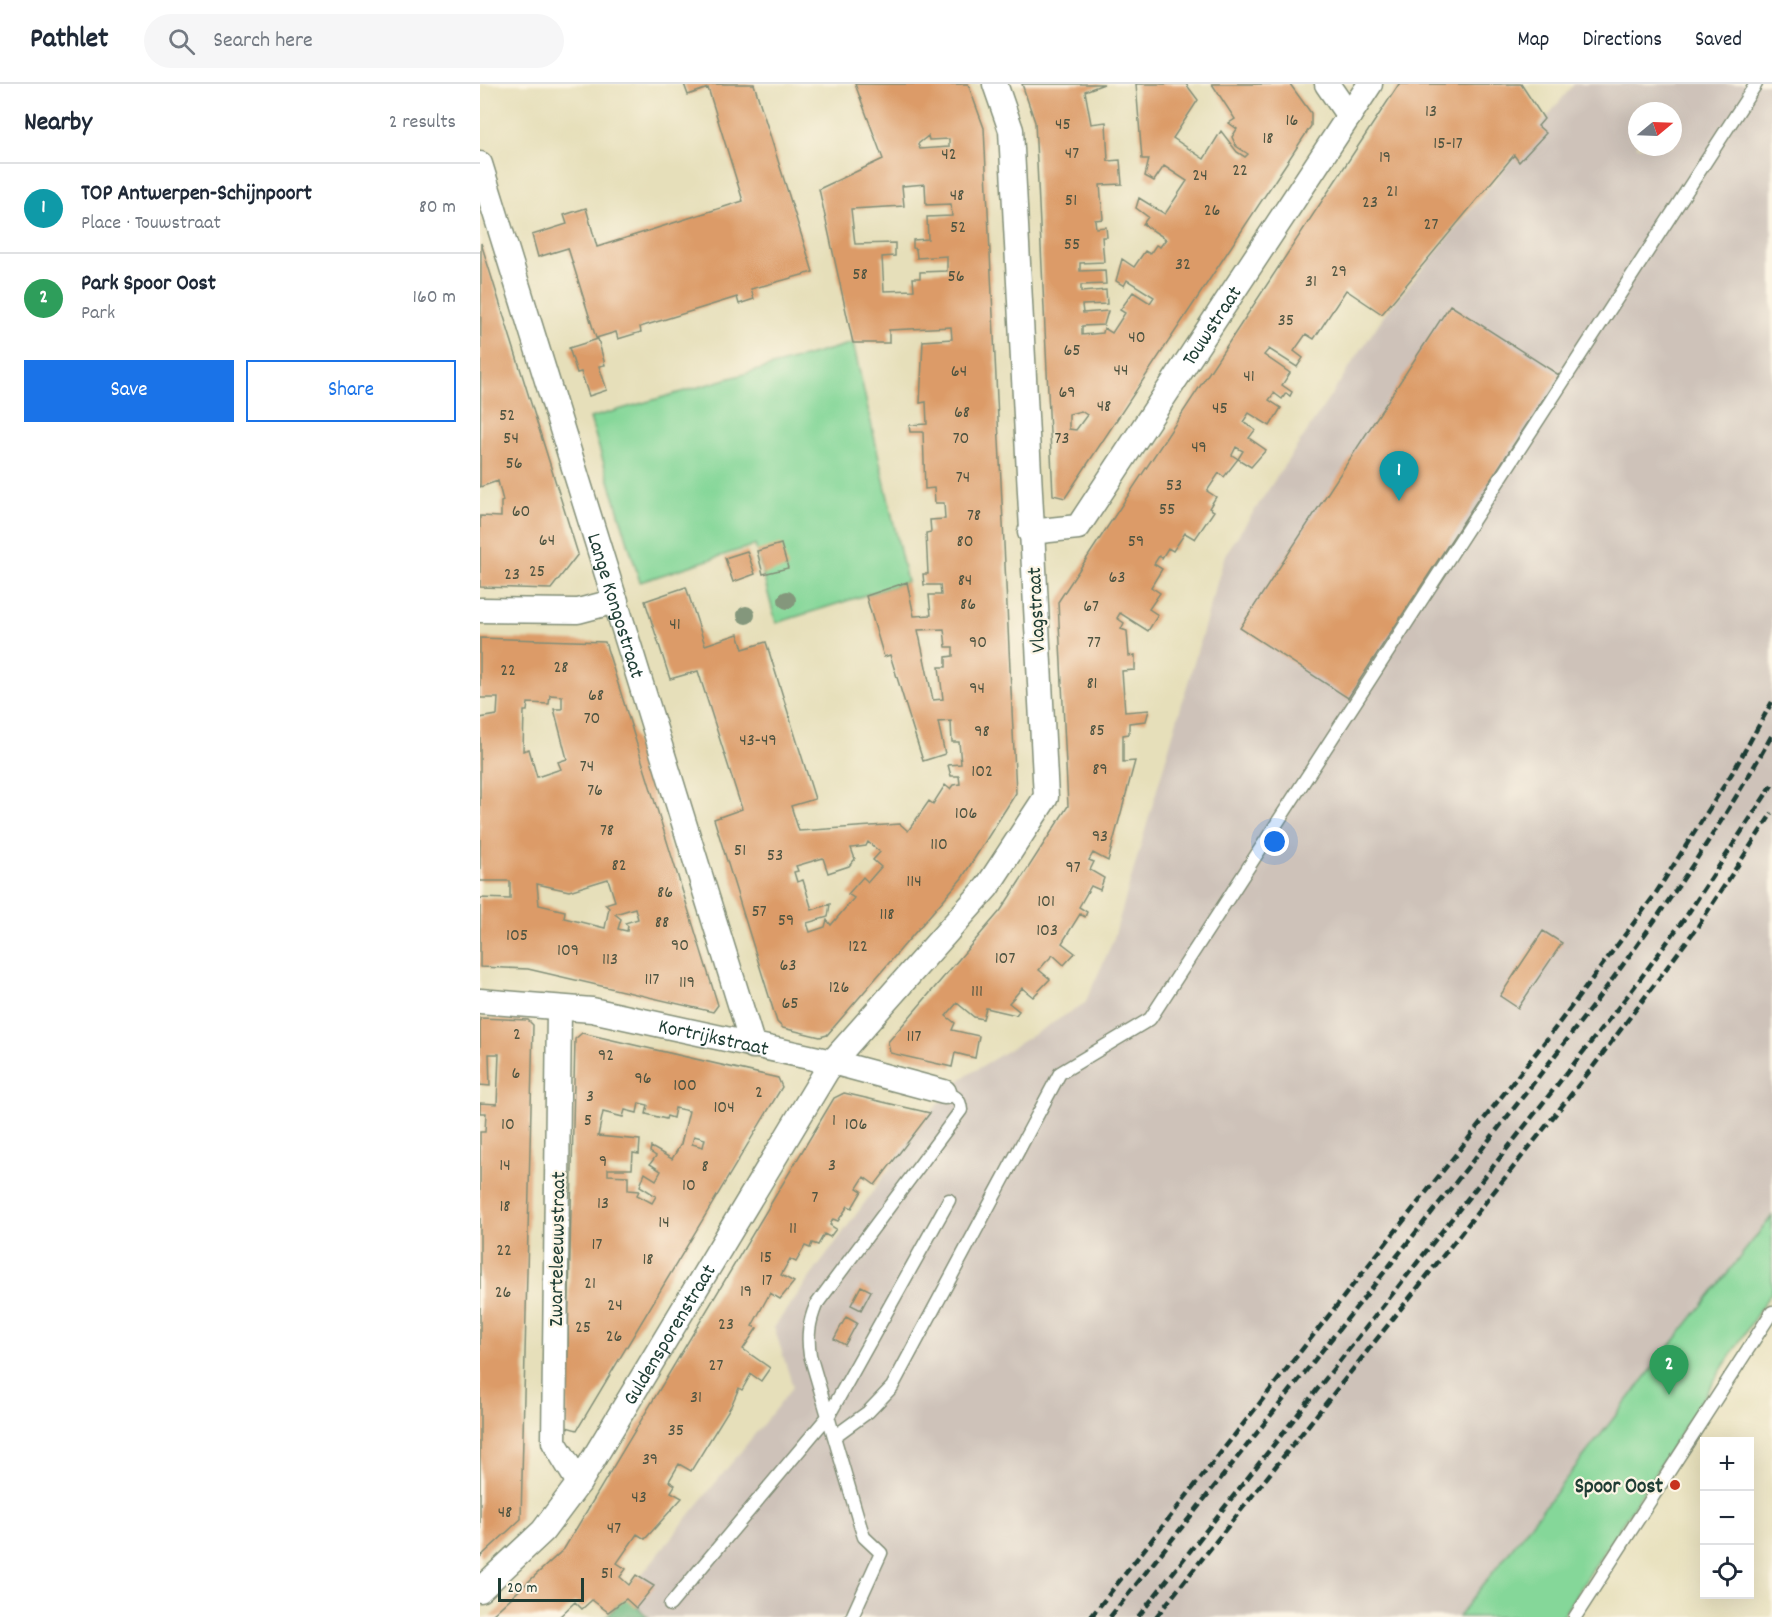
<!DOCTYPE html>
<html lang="en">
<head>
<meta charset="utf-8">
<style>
	body { margin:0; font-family:Dekko,sans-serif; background:#f6f6f7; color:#1f2937 }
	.controls { position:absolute; right:18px; bottom:18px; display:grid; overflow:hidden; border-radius:0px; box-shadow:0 6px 24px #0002 }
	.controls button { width:54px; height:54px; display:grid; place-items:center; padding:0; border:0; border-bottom:2px solid #e0e1e3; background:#fff; color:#1f2937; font:30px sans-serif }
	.compass { position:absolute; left:1148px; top:18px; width:54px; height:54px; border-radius:50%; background:#fff; box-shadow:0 6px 24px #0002; rotate:71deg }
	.scale { position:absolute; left:18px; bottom:15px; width:86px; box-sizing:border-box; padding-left:6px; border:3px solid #1f3d34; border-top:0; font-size:16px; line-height:21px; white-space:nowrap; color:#1f3d34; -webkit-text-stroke:4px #fcf5e5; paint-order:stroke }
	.you { position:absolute; left:795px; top:758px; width:21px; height:21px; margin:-15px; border:4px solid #fff; border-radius:50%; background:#1a73e8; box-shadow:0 0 0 9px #1a73e833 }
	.badge { display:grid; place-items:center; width:39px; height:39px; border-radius:50%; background:#1a73e8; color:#fff; font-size:20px; font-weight:700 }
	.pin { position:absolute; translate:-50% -50px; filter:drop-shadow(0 2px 3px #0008) }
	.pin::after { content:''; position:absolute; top:32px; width:21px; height:18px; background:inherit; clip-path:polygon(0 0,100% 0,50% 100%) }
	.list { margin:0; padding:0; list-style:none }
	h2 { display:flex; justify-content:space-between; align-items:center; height:78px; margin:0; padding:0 24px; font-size:26px }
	h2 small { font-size:20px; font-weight:400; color:#747a83 }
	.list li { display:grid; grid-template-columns:39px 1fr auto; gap:18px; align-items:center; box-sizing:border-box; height:90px; padding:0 24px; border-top:2px solid #e0e1e3 }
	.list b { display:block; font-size:22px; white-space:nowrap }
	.list p { margin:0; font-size:20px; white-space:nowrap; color:#747a83 }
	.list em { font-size:20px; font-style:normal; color:#747a83 }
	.actions { display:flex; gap:12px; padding:18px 24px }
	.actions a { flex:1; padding:14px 0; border:2px solid #1a73e8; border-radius:0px; text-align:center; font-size:21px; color:#1a73e8 }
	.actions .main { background:#1a73e8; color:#fff }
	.icon { flex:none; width:33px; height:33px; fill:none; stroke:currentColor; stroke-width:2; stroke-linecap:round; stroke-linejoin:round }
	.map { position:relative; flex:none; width:1292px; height:1533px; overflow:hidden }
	header { display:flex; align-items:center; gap:36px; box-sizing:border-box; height:84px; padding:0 30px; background:#fff; border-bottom:2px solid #e0e1e3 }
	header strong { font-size:28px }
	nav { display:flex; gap:33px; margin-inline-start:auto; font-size:21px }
	.search { width:420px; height:54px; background:#f6f6f7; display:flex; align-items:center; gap:15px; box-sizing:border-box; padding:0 21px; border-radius:33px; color:#747a83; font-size:22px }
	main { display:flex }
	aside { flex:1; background:#fff }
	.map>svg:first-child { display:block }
	.industrial { fill:#cec2b9; fill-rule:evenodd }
	.green { fill:#85d799; stroke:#528a66; stroke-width:1.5 }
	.forest { fill:#6cb881; stroke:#467a5a; stroke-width:1.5 }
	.building { fill:#dc9b67; fill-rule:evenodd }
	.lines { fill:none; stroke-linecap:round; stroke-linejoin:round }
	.lane-casing { stroke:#828e77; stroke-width:15 }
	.street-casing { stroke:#828e77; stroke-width:27 }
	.lane { stroke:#fff; stroke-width:12 }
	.street { stroke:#fff; stroke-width:24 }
	.rail { stroke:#1f3d34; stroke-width:4.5; stroke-dasharray:9 4.5; stroke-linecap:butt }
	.tree { fill:#84977b }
	.poi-dot { fill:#c8321e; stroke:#fcf5e5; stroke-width:2 }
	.labels { text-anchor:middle; stroke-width:4.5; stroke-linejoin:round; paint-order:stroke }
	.number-label { font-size:18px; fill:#4e5441 }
	.street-label { font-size:21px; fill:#1f3d34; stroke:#fcf5e5 }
	.poi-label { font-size:21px; font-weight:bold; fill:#1f3d34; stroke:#fcf5e5; text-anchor:end }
</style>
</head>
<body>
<header>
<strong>Pathlet</strong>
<div class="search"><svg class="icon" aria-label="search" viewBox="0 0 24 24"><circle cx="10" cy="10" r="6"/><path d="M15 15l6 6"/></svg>Search here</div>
<nav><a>Map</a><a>Directions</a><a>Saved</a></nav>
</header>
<main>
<aside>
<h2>Nearby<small>2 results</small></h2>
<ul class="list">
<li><span class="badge" style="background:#0f9aa8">1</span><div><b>TOP Antwerpen-Schijnpoort</b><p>Place · Touwstraat</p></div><em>80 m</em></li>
<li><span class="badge" style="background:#2e9e5b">2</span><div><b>Park Spoor Oost</b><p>Park</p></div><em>160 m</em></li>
</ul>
<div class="actions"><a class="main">Save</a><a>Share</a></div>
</aside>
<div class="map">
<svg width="1292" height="1533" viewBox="0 0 1292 1533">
	<rect width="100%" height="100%" fill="#fcf5e5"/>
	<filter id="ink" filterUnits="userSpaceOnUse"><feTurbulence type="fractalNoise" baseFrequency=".0167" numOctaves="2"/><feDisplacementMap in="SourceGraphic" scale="12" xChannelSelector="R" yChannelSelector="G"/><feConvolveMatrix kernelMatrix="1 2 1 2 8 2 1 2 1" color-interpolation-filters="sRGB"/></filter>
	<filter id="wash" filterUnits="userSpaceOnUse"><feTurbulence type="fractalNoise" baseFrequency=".008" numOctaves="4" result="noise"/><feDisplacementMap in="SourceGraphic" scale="24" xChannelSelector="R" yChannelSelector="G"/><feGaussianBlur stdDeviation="1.35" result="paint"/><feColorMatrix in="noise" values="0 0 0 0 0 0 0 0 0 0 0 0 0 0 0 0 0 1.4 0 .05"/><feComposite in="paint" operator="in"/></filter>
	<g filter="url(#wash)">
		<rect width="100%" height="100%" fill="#e6dfba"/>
		<path class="industrial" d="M1094,0h198v1132l-314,401h-810l-23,-22 168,-208 -19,-60 156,-214 31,-34 124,-76 28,-62 112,-386 158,-238zM1157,27h36v36h-36z"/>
		<path class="green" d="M373,259l54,239 -131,41 -21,-78 -115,37 -50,-164z
			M1292,1132v75l-210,326h-104z"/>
		<path class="forest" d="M145,1511l23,22h-41z"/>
		<g id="blocks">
			<path class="building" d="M204,0h70l59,188 -62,17 3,10 -15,5 -2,-7 -97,30 1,5 -23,7 -2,-7 -20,6 -28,-90 -30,9 -6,-22 35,-11 -3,-9 22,-7 11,39 146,-46 -35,-113 -20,7z
				M375,0h113l16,44 32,665 -54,85 -135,157 -7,2 -37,-9 -6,-6 -63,-203 28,-10 -44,-138 -28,8 -25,-78 41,-14 19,58 33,-11 5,15 23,-7 49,157 -24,7 8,25 101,-7 8,7 21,-30 4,3 12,-19 5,4 3,-4 7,-1 -1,-8h-8l-3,-11 13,-1 -2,-22h-7l-1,-21 -13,1 7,32 -22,7 -33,-106 -6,2 -18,-61 41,-14 7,34 17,-1 -2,-20h12l-1,-10h-16l-1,-11h5l-2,-41 5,-1 -1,-12 15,-1 -1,-16h-9l-1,-15 -9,1 -2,-57h-13l-1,-7 18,-1 -1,-22 -6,1 3,-62 29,-2 -1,-12 -62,3v13h-36l-34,-154 64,-30zM448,52l1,4 20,-1v8l-29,2 -2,-5zM445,100l1,21 25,-1 1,12 -25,1 1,22 -15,1v8l3,1 1,9 30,-2v15l-27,1v6h-7l1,12 -30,1 -2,-34 13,-1v-13l-40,1 -4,-35 53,-3 -2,-20zM464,545l2,18h7v9l-7,1v10h-7l4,32 -10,1 -15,-70zM388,758l12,10 -7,8 8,7 -13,15 -5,-5 -15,17 6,4 -23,27 -4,-5 -2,7 -15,5 -3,-9 21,-6 2,-13 -18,6 -9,-30 -6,2 -3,-10 4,-1 -2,-5 27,-8 5,15 21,-7 6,-7 -4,-11 15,-2z
				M542,0h82l-19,7 6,33 15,-2 2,39 12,-1 2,24 -22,1 3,34 -8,1 1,8 10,-1 1,10h-5l2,25 -24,1v8l25,-1 1,14 -25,1v7l25,-2 1,14 -25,1 1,8 25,-2 -4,14 -22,1v9l21,-2 1,-5 8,5 13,-20 -5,-3 13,-18 17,11 4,-6 -27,-17 -3,6 -8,-5 6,-22 12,8 11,-16 5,3 6,-9 4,2 6,-8 -23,-15 5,-7 -12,-9 3,-10 26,16 22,-33 -23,-15 -10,15 -9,-5 4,-17h-7l-6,-75h50l12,16 -25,38 31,21 17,-28 16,21 8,5 3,-3 -12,-8 -4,-9 5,-8 -8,-6 6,-4 -23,-35h78l21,29v13l-246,372 -12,-3 -18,-373zM601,327l6,4 -11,15 -7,-1v-15z
				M919,0h122l23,35 -6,7 8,7 -27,29 -5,-7 -132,159 -36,-24 -32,49 -8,-5 -12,17 9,7 -6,9 -28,-18 -5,6 26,18 -8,12 10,7 -2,4 -4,-3 -4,6 -8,-6 -5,7 12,8 -11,18 -21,-13 -6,9 12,8 -6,8 17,12 -15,17 -13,-8 5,-8 -7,-4 -4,8 6,4 -14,18 -5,-4 -12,18 9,6 -7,11 5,3 -19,28 -10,-6 -12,18 -5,-3 -6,10 -3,-2 -5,8 8,5 -11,18 9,6 -11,16 9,6 -10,16 -28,-18 -3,5 7,5 -3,6 6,2 2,25 6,-1v15l-13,1 3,41 24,-2 -3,11 -17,2v11l-6,1v27l12,-1 -27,100 -15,-8 -4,7 5,2 -4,8 14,8 -4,12 -9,-4 -12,21 8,5 -2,5 -5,-3 -18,29 13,10 -11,12 -11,-10 -8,8 -6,7 11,9 -17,18 -11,-9 -13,15 10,8 -3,4 -30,-7 -3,11 -9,-2 -17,-14 -11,13 9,7 -3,7 27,6 -4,22 -20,-5 -3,14 -62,-14 -2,-11 113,-132 67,-104 -10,-204z
				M1,159l97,311 -27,35 -71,-2v-71l21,1v-15l2,-1 -5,-20 -18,6z
				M970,221l109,70 -211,323 -108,-70z
				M118,255l7,26 -6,1 8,24 -18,6 -8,-24 -4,1 -8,-25z
				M301,460l7,24 -25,6 -6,-23z
				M267,467l8,23 -22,8 -8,-24z
				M0,554l125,4 113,363 -5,7 -185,-43 -48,-2v-69l30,1v-18h-30v-163l17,-3 1,-17h-18zM70,611l12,1v13h-8l13,50 -9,3 3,7 -24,8 -8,-28 -6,2 1,-40h3l1,-8 21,1zM128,795l7,22 -10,3 4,4 -4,20 -41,-10 1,-7 -26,-6 -2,-21 32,7zM155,824l3,11 -13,4 3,3 -1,5 -9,-2 3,-10 -6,-5z
				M1063,847l19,12 -44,65 -18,-12z
				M0,934l48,2 5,5 -12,494 -41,38v-425h5l1,-19h-6v-10l17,1 2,-50h-10l1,32 -10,-1z
				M102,949l196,45 4,9 -205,343 -11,-3 9,-388zM159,1019l9,2 -2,9 20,5 1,-3 6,2 2,-10 14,3 -8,33 -9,15 -21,-12 -1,5 6,4 -6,8 11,7 -5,9 -11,-7 -5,13 16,10 -4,7 -15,-8 2,-4 -11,-1v-14l-20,-1v-6h24l1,-16 6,1 1,-14 -42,-4 5,-24 20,5 2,-7 12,3zM214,1052l11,3 -2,8 -11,-3z
				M364,1009l86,20 -55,72 -11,-8 -7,11 5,3 -10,17 -4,-2 -10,15 -5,-2 -3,6 6,4 -6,8 -6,-3 -6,11 -6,-2 -2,5 -5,-2 -9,16 -6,-3 -9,16 13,7 -14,17 -10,-6 -18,33 5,2 -14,21 27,19 -9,13 -10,-7 -9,16 -3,-2 -8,18 -40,65 -12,-7 -10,17 6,4 -4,7 11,6 -37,41 -8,-5 -20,29 9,6 -6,8 9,8 7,-10 18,11 -18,22 -10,-9 -18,13 -16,-12 -10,9 -7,-7 -16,15h-69l74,-68 270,-451z
				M381,1202l10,5 -10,19 -10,-5z
				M366,1233l11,6 -12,22 -11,-6z"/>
		</g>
	</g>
	<g filter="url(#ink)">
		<use href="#blocks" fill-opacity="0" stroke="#828e77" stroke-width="1.5"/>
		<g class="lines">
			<g class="lane-casing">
				<path id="lane" d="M355,1352l33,-24 24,-25 168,-314 90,-54 606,-935
					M190,1521l159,-190 120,-215
					M372,1533l29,-64 -17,-16 -4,-12 -50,-170c-3,-19 -1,-33 6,-50l145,-195c-1,-12 -6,-14 -17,-18
					M1095,1533l197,-305"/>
			</g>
			<g class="street-casing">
				<g id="street">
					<path d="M847,0l22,32"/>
					<path id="s1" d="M0,80l273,882"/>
					<path id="s2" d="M550,448l48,-5 292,-443"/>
					<path d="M0,526l98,1 38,-10"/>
					<path id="s3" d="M0,917l112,9 240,52 112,30"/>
					<path d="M79,925l-5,433 25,41"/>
					<path id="s4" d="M0,1506l63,-59 36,-48 253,-421 155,-175 59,-90 -35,-667 -16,-46"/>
				</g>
			</g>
			<use href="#lane" class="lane"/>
			<use href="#street" class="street"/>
			<path class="rail" d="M611,1533l456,-578 107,-143 80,-126 38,-68
				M630,1533c115,-143 228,-287 342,-430 114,-145 230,-290 320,-452
				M658,1533l494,-627 55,-75 85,-130
				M676,1533l433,-545 109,-146 74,-113"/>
		</g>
		<g class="tree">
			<circle cx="307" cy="516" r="9"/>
			<circle cx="266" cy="531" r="9"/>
		</g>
	</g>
	<circle class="poi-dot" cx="1195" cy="1401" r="6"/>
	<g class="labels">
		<g class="number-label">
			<text x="951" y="32">13</text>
			<text x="812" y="41">16</text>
			<text x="583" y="45">45</text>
			<text x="788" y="59">18</text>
			<text x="968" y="64">15-17</text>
			<text x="592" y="74">47</text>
			<text x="469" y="75">42</text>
			<text x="905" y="78">19</text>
			<text x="760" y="91">22</text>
			<text x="720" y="96">24</text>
			<text x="912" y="112">21</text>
			<text x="477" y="116">48</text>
			<text x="591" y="121">51</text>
			<text x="890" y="123">23</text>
			<text x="732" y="131">26</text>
			<text x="951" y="145">27</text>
			<text x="478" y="148">52</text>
			<text x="592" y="165">55</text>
			<text x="703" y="185">32</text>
			<text x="859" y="192">29</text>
			<text x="380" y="195">58</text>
			<text x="476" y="197">56</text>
			<text x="831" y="202">31</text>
			<text x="806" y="241">35</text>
			<text x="657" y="258">40</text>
			<text x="592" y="271">65</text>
			<text x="641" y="291">44</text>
			<text x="479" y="292">64</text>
			<text x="769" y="297">41</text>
			<text x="587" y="313">69</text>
			<text x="624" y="327">48</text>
			<text x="740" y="329">45</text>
			<text x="482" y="333">68</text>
			<text x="27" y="336">52</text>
			<text x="31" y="359">54</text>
			<text x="481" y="359">70</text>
			<text x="582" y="359">73</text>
			<text x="719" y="368">49</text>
			<text x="34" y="384">56</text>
			<text x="483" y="398">74</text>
			<text x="694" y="406">53</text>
			<text x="687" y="430">55</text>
			<text x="41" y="432">60</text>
			<text x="494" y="436">78</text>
			<text x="67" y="461">64</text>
			<text x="485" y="462">80</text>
			<text x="656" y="462">59</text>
			<text x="57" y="492">25</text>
			<text x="32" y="495">23</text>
			<text x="637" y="498">63</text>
			<text x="485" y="501">84</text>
			<text x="488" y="525">86</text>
			<text x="611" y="527">67</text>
			<text x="195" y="545">41</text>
			<text x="498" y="563">90</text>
			<text x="614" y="563">77</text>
			<text x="81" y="588">28</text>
			<text x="28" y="591">22</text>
			<text x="612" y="604">81</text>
			<text x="497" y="609">94</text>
			<text x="116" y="616">68</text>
			<text x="112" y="639">70</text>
			<text x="617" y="651">85</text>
			<text x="502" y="652">98</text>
			<text x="278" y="661">43-49</text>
			<text x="107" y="687">74</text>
			<text x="620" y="690">89</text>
			<text x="502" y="692">102</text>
			<text x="115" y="711">76</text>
			<text x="486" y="734">106</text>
			<text x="127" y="751">78</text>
			<text x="620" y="757">93</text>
			<text x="459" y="765">110</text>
			<text x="260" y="771">51</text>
			<text x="295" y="776">53</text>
			<text x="139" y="786">82</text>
			<text x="593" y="788">97</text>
			<text x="434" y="802">114</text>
			<text x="185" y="813">86</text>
			<text x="566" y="822">101</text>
			<text x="279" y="832">57</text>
			<text x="407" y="835">118</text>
			<text x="306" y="841">59</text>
			<text x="182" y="843">88</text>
			<text x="567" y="851">103</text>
			<text x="37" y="856">105</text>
			<text x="200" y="866">90</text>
			<text x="378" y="867">122</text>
			<text x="88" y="871">109</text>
			<text x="525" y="879">107</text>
			<text x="130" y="880">113</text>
			<text x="308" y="886">63</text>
			<text x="172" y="900">117</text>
			<text x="207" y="903">119</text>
			<text x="359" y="908">126</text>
			<text x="497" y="912">111</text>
			<text x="310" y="924">65</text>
			<text x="37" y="955">2</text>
			<text x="434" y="957">117</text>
			<text x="126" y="976">92</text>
			<text x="36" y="994">6</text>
			<text x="163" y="999">96</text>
			<text x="205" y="1006">100</text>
			<text x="279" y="1013">2</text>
			<text x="110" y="1017">3</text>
			<text x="244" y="1028">104</text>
			<text x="108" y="1041">5</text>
			<text x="354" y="1041">1</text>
			<text x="28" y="1045">10</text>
			<text x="376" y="1045">106</text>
			<text x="123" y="1082">9</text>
			<text x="25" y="1086">14</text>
			<text x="352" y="1086">3</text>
			<text x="225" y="1087">8</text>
			<text x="209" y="1106">10</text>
			<text x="335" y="1118">7</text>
			<text x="123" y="1124">13</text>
			<text x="25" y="1127">18</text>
			<text x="184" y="1143">14</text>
			<text x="313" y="1149">11</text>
			<text x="117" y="1165">17</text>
			<text x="24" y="1171">22</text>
			<text x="286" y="1178">15</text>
			<text x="168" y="1180">18</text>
			<text x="287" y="1201">17</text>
			<text x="110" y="1204">21</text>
			<text x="266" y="1212">19</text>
			<text x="23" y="1213">26</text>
			<text x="135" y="1226">24</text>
			<text x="246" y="1245">23</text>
			<text x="103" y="1248">25</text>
			<text x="134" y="1257">26</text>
			<text x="236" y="1286">27</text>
			<text x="216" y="1318">31</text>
			<text x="196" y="1351">35</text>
			<text x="170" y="1380">39</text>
			<text x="159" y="1418">43</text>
			<text x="25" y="1433">48</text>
			<text x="134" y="1449">47</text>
			<text x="127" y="1494">51</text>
		</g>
		<g class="street-label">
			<text dy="7" stroke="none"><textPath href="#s2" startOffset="290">Touwstraat</textPath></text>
			<text dy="7" stroke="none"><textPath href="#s1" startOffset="462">Lange Kongostraat</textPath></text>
			<text transform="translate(555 526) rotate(-93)" y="7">Vlagstraat</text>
			<text dy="7" stroke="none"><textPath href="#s3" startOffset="237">Kortrijkstraat</textPath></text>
			<text transform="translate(76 1165) rotate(-89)" y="7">Zwarteleeuwstraat</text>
			<text dy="7" stroke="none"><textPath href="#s4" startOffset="320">Guldensporenstraat</textPath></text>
		</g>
		<g class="poi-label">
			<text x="1183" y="1408">Spoor Oost</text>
		</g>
	</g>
</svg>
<div class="controls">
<button>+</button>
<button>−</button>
<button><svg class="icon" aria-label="locate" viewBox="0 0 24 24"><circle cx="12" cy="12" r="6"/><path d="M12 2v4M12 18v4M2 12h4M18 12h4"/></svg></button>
</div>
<svg class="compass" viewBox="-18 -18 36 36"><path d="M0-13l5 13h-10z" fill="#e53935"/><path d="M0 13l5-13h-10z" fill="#747a83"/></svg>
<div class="scale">20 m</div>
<div class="you"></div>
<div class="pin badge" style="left:919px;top:417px;background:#0f9aa8">1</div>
<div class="pin badge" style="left:1189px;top:1311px;background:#2e9e5b">2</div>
</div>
</main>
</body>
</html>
